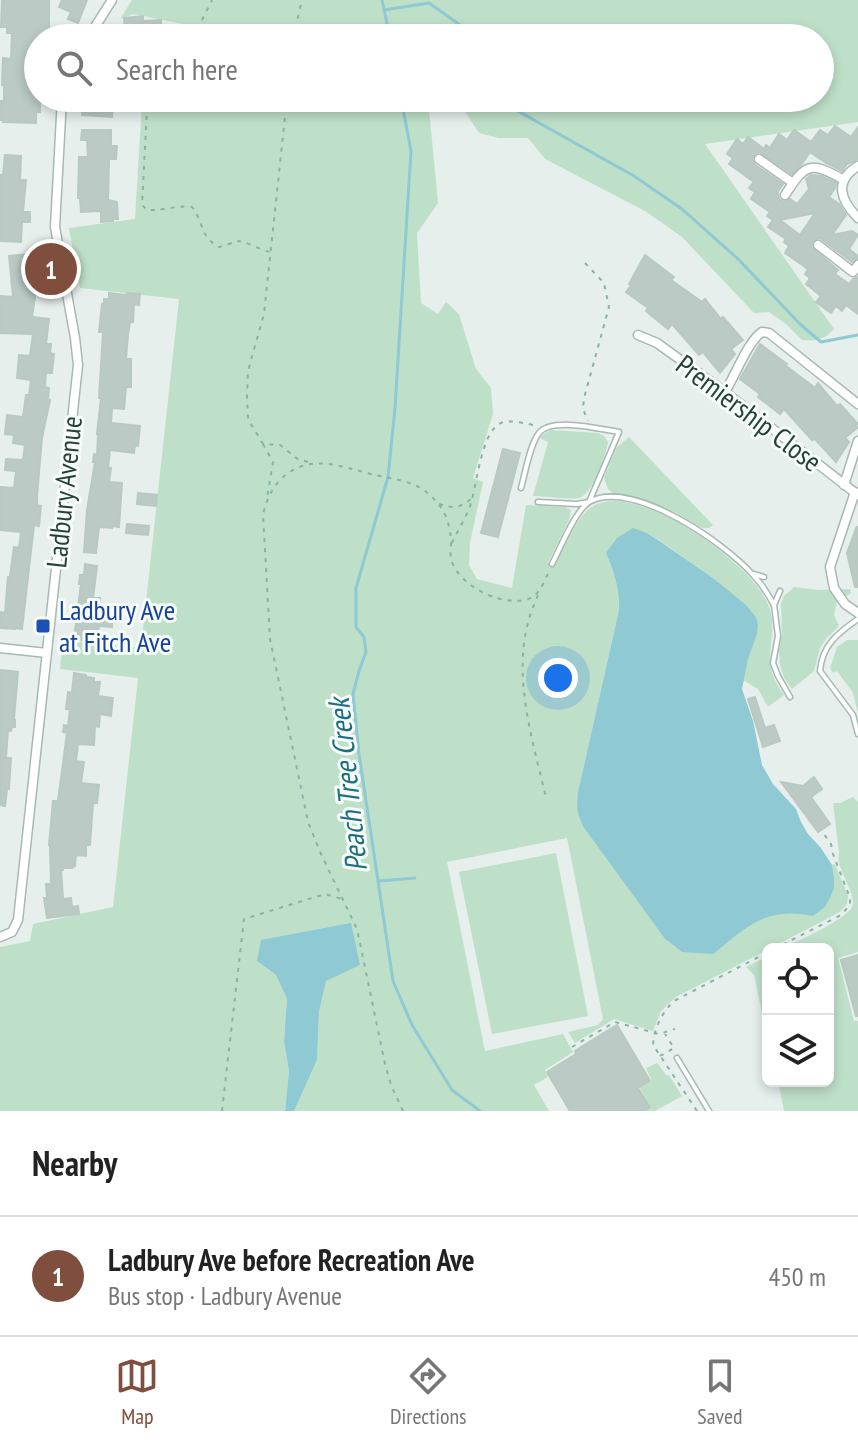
<!DOCTYPE html>
<html lang="en">
<head>
<meta charset="utf-8">
<style>
	body { margin:0; font-family:"PT Sans Narrow",sans-serif; background:#f6f6f6; color:#222 }
	.controls { position:absolute; right:24px; bottom:24px; display:grid; overflow:hidden; border-radius:12px; box-shadow:0 4px 12px #0003 }
	.controls button { width:72px; height:72px; display:grid; place-items:center; padding:0; border:0; border-bottom:2px solid #e0e0e0; background:#fff; color:#222; font:40px sans-serif }
	.you { position:absolute; left:558px; top:678px; width:28px; height:28px; margin:-20px; border:6px solid #fff; border-radius:50%; background:#1a73e8; box-shadow:0 0 0 12px #1a73e833 }
	.badge { display:grid; place-items:center; width:52px; height:52px; border-radius:50%; background:#804e3d; color:#fff; font-size:26px; font-weight:700 }
	.pin { position:absolute; translate:-50% -50%; border:4px solid #fff; box-shadow:0 2px 8px #0006 }
	.list { margin:0; padding:0; list-style:none }
	h2 { display:flex; justify-content:space-between; align-items:center; height:104px; margin:0; padding:0 32px; font-size:34px }
	h2 small { font-size:26px; font-weight:400; color:#767676 }
	.list li { display:grid; grid-template-columns:52px 1fr auto; gap:24px; align-items:center; box-sizing:border-box; height:120px; padding:0 32px; border-top:2px solid #e0e0e0 }
	.list b { display:block; font-size:30px; white-space:nowrap }
	.list p { margin:0; font-size:26px; white-space:nowrap; color:#767676 }
	.list em { font-size:26px; font-style:normal; color:#767676 }
	.icon { flex:none; width:44px; height:44px; fill:none; stroke:currentColor; stroke-width:2; stroke-linecap:round; stroke-linejoin:round }
	.map { position:relative; flex:none; width:858px; height:1111px; overflow:hidden }
	.search { position:absolute; background:#fff; box-shadow:0 4px 12px #0003; left:24px; right:24px; top:24px; height:88px; display:flex; align-items:center; gap:20px; box-sizing:border-box; padding:0 28px; border-radius:44px; color:#767676; font-size:30px }
	.sheet { height:224px; background:#fff }
	nav { display:flex; justify-content:space-around; align-items:center; box-sizing:border-box; height:112px; border-top:2px solid #e0e0e0; background:#fff; font-size:22px; color:#767676 }
	nav a { display:grid; justify-items:center; gap:4px }
	nav .on { color:#804e3d }
	.map>svg:first-child { display:block }
	.green { fill:#bfe0c8 }
	.water { fill:#8ec9d4 }
	.lines { fill:none; stroke-linecap:round; stroke-linejoin:round }
	.stream { stroke:#8ec9d4; stroke-width:3 }
	.building { fill:#bbcac4; stroke:#b8c9c2; stroke-width:2; fill-rule:evenodd }
	.service-casing { stroke:#a8b8b2; stroke-width:7 }
	.minor-casing { stroke:#a8b8b2; stroke-width:11 }
	.path { stroke:#86b3a5; stroke-width:2; stroke-dasharray:4 6; stroke-linecap:butt }
	.service { stroke:#fff; stroke-width:4 }
	.minor { stroke:#fff; stroke-width:8 }
	.transit-dot { fill:#1a4fb4; stroke:#f7fbf9; stroke-width:3 }
	.labels { text-anchor:middle; stroke-width:6; stroke-linejoin:round; paint-order:stroke }
	.street-label { font-size:28px; fill:#24423a; stroke:#f7fbf9 }
	.transit-label { font-size:28px; fill:#164399; stroke:#f7fbf9; text-anchor:start }
	.water-label { font-size:30px; font-style:italic; fill:#1c6f80; stroke:#f7fbf9 }
</style>
</head>
<body>
<div class="map">
<svg width="858" height="1111" viewBox="0 0 858 1111">
	<rect width="100%" height="100%" fill="#e6efeb"/>
	<path class="green" d="M132,0h726v122l-153,22 129,185c-10,11 -17,12 -32,11l-16,-16 -17,-12 -15,1 -72,-76 -37,-26 -100,-52 -17,-21h-29l-20,-5 -23,-35h364v-60h-375l4,-7 -28,-7 -8,9 6,5h-234l8,-12 -60,-12 -13,5z
		M145,98h283l10,105 -21,30 4,70 17,11 8,-12 13,12 17,55 15,19 2,26 -20,64 10,4 -13,61 -1,22 8,14 35,9 14,-83 40,2 5,3 -2,10 -21,43 7,3c9,-18 22,-52 40,-61 44,-23 154,57 172,97 16,36 -12,55 17,93l-16,12 -10,-18 -15,-9 5,-22 -35,-80 -54,-38 -12,-7 -14,-4 -27,24c8,19 14,37 13,57l-41,182 -1,9 3,20 85,118 10,8 39,7c35,-30 50,-46 99,-39l21,-36 -2,-14 3,-1 13,32 -1,8 -6,7 -18,10 -147,76 -15,14 -8,20 -39,-12 -39,24 -7,-11 30,-7 5,-6 -36,-181 -120,24 38,189 78,-17 10,18 -28,18 3,7 -14,8 15,26h-255l23,-51 2,-48 7,-31 -69,-20 19,14 11,24 -3,42 5,30 -4,40h-285v-164l30,-6 3,-17 80,-17 25,-229 -78,-9 3,-29 78,8 38,-349 -99,-11 -11,-60 66,-9 7,-116z
		M552,430l46,3 6,3 4,6c-2,13 -15,52 -29,56 -12,2 -33,-2 -46,-2l15,-54 -8,-4 5,-5z
		M629,437l84,88 -4,3h-7l-27,-16 -34,-13 -28,-6 -5,-4 -4,-11 12,-30z
		M794,587l25,3 31,-1 1,4 -14,9 -3,13 5,11 -13,13 -6,9 -6,23 -22,18 -8,-11 -4,-13 -1,-15 3,-16 -1,-30 3,-8z
		M847,640h11v74l-5,-21 -16,-22 -4,2 -3,-5 7,-21z
		M853,797l5,5v150l-20,6 16,63h4v90h-74l-6,-30h50v-132h-47c14,-7 65,-29 71,-42 3,-7 -2,-17 -5,-24 -4,-10 -10,-19 -8,-30l-6,-50h7z
		M556,853l32,163 -96,18 -33,-162z
		M768,956v73l-3,-2 -11,-52 -8,-8z
		M657,1063l10,13 2,-1 13,21 -27,15h-10l6,-4 -11,-19 12,-7 -6,-13z"/>
	<path class="water" d="M633,528l14,5 11,7 55,38 33,27 10,12 2,8 -1,9 -9,25 -6,30 11,32 9,44 11,19 23,25 5,13 7,12 13,14 11,17 2,13v10l-4,10 -5,9 -12,9c-45,-10 -67,10 -99,38l-32,-2 -17,-13 -80,-110c-8,-12 -9,-23 -7,-37l41,-182c1,-20 -5,-38 -13,-57l11,-15z
		M351,923l9,42 -34,16 -7,31 -2,48 -23,51h-9l4,-40 -5,-30 3,-42 -11,-24 -19,-14 4,-21z"/>
	<g class="lines">
		<path class="stream" d="M382,0l8,38
			M384,10l45,-7 41,29 3,6
			M401,98l10,53 -16,257 -7,69 -32,111v39l8,10 2,15 -7,19 -6,23 6,60 34,227 19,44 40,65 28,21
			M503,98l4,7 127,71 48,33 56,50 62,65 21,18 37,-7
			M379,881l36,-3"/>
	</g>
	<path class="building" d="M2,0h47v31l-3,7h-8v60h2v14h-4v11l-33,-1v-2h-3v-19h4v-16h-2l1,-27 8,1 1,-26h-5v-6h-6z
		M62,0h25l-9,23 -10,-4 3,-7 -12,-5z
		M143,16v5l18,-1v9h-3v9h-36l-1,-9h4l-1,-11z
		M89,98h24l-1,19 -30,-2 1,-9 5,1z
		M835,126l16,11 7,-10v32l-11,5 -5,7 -16,-8 -16,-11 -9,13 -9,9 -32,-22 -5,1 -3,6 3,6 28,19 -5,7v4l1,4 5,3 6,-3 7,5 12,-15 -3,-10 5,-4 10,1 15,7 -1,5 -6,9 10,7 7,11 -14,20 20,-4 6,4 -9,14 9,7v2l-6,4 -32,-24 -7,2 -2,7 27,23 -3,4 14,10 4,-5 5,-2v37l-12,-9 -4,6 -6,-5 -5,7 -15,-11 5,-6 -15,-12 4,-6 -5,-4 3,-5 -23,-16 4,-7 -5,-4 2,-3 -18,-12 5,-7 -6,-4 3,-4 -19,-13 4,-7 -6,-4 5,-6 -25,-18 4,-6 -6,-4 10,-15 6,5 5,-7 16,12 2,-4 4,3 9,-14 8,6 7,-10 17,12 9,-12 8,5zM815,213l-15,22 -20,-15z
		M82,130h29v16h6l-1,13h-7l-1,41 9,2 1,17h-5v2l-12,1v-11l-20,1 -1,-14h-2l1,-41h9l-1,-17h-6z
		M5,155l16,1 -1,24h6l-3,32h7v10h-8l-1,20 -21,-1v-66h3z
		M30,254v7l4,-1 1,13h-4v15h3l1,9 -3,20 17,2 -3,25h5l-1,9 4,1 -2,19h-6l-1,14 4,1 -1,11 2,1 -8,38 -5,58v9l4,1 -2,20 -5,-1 -12,104 -7,-1v1l-15,-1v-16l5,1 3,-36h2l4,-30 5,1 2,-16 -21,-2v-35l1,-8 13,1 2,-17 -11,-1 1,-11 17,1 2,-15 -12,-2 1,-8 -9,-1 2,-19 16,2 3,-22h3l2,-15 -14,-2 2,-23 11,1 3,-22 -33,-1v-37l13,1 -4,-41z
		M645,255l29,22 -3,3 31,22 3,-3 16,20 2,-2 20,23 -12,9 4,5 -15,19 -17,-21 -4,3 -27,-31 -4,5 -22,-18 2,-3 -22,-16 5,-6 -2,-2z
		M109,293l17,2 1,-2 13,1 -1,11 -5,-1 -1,18h-3l-2,13 -2,24h5v28h-5l-2,22 -12,-1 -1,15 29,3 -2,20 -3,-1 -1,8 -24,-3 -2,18h3l-2,14 13,1 -3,44 -7,-1v2l-13,-1 -3,26 -12,-1 3,-42 8,-48h-2l1,-8 3,1 1,-21h-1l4,-36h-2l4,-66h-4l3,-28h2v-5h5z
		M760,344l27,20 -2,1 30,23 3,-5 19,23 3,-2 18,20 -2,1 1,3 -12,10 4,4 -13,20 -21,-23 -3,1 -28,-31 -4,5 -22,-17 2,-3 -20,-15z
		M503,449l17,4 -22,84 -17,-4z
		M138,493l19,2 -1,11 -19,-2z
		M127,524l22,2 -1,9 -22,-2z
		M857,526l1,61h-3l-8,-34z
		M85,564l12,2 -4,32h7l-2,15 15,1 -1,13 -13,-1 -2,16 -23,-3 7,-55h-2l1,-9h4z
		M1,670l17,2 -4,47 1,1v7h-3l-1,4 -3,-1 -2,28h5l-2,31h-2l-2,17 -5,-1z
		M74,673l12,2v2l8,1v4h6l-2,14 15,2 -2,18 -11,-2 -1,13 -4,-1 -1,19 -16,-1 -2,17 8,1 -3,21 18,2 -2,18h-4l-3,42h-4v11l-10,-1 -1,11 -3,2h-9v2h-2l2,29 8,-1 1,9 6,-1 1,8 -32,4 -3,-20h3l-1,-14h5l-1,-39h-1l4,-44h5l9,-68 -4,-1 1,-7 4,1 2,-17h-4l2,-17 4,1z
		M755,697l10,31 9,-3 6,16 -17,6 -15,-48z
		M814,777l8,12 -11,8 19,27 -12,8 -37,-50 22,4z
		M858,955v61h-2l-15,-56z
		M617,1025l33,56 -12,7 12,19 -6,4h-74l-23,-39 29,-18 -1,-3z"/>
	<g class="lines">
		<g class="service-casing">
			<path id="service" d="M521,488c4,-14 9,-44 18,-55 13,-16 61,-4 80,-1l-30,70 -12,2 -39,-2
				M552,564c8,-15 24,-56 39,-63 43,-21 134,42 162,74 9,9 15,19 21,30
				M754,574l10,3
				M780,591l-6,14 4,31 -5,27 5,13 12,21
				M858,619c-20,14 -36,26 -38,52l33,44 5,19
				M677,1058l32,53"/>
		</g>
		<g class="minor-casing">
			<path id="minor" d="M88,38l24,-38
				M759,159l34,24
				M858,166c-25,15 -17,35 0,52
				M785,195c21,-32 25,-34 59,-15
				M818,245l35,27 5,-7
				M638,335l19,8 68,49 133,103
				M725,392c10,-16 23,-51 37,-60l7,1 89,71
				M844,485l14,-44
				M855,492l-25,75 4,21 11,16 13,9
				M0,648l47,5
				M0,937l12,-5 6,-12 60,-555 -3,-27 -20,-111 7,-129"/>
		</g>
		<path class="path" d="M193,38l19,-38
			M293,38l9,-38
			M154,98l-7,11 -5,96 5,5c16,1 29,-5 45,-3 13,17 7,29 27,40 6,-1 14,-5 20,-6 6,0 21,9 31,11
			M287,98l-23,216 -16,57 -1,25 1,23 15,25 17,1 19,15 10,2
			M585,263l19,20 5,24 -25,91 -1,11 5,12
			M263,444l10,18 -6,36
			M439,504c14,5 22,4 33,-6
			M452,543c5,-11 12,-22 17,-34 8,-20 11,-77 32,-86 10,-4 26,1 37,3
			M538,595c-3,8 -7,16 -9,24 -17,58 4,122 17,179
			M774,949l67,-34 9,-10v-7l-17,-44 -2,-10 -10,-14
			M572,1047l43,-25 44,12 16,-5
			M660,1056l14,-8 -9,-14
			M222,1111l22,-192 81,-25 17,5
			M403,1111l-12,-26 -6,-21 -28,-135 -36,-75 -13,-32 -7,-34 -31,-149 -7,-124c3,-14 8,-26 19,-37 29,-26 59,-11 93,-3 19,4 41,6 56,21 15,14 20,30 20,49 0,5 -1,9 0,13 4,22 36,40 55,42 30,4 33,-7 44,-31
			M697,1111l-44,-66c1,-16 9,-33 21,-44l94,-49"/>
		<use href="#service" class="service"/>
		<use href="#minor" class="minor"/>
	</g>
	<rect class="transit-dot" x="35" y="618" width="16" height="16" rx="4"/>
	<g class="labels">
		<g class="street-label">
			<text transform="translate(749 413) rotate(37)" y="10">Premiership Close</text>
			<text transform="translate(64 492) rotate(-84)" y="10">Ladbury Avenue</text>
		</g>
		<g class="transit-label">
			<text x="59" y="620">Ladbury Ave<tspan x="59" dy="32">at Fitch Ave</tspan></text>
		</g>
		<g class="water-label">
			<text transform="translate(348 785) rotate(-96)" y="10">Peach Tree Creek</text>
		</g>
	</g>
</svg>
<div class="controls">
<button><svg class="icon" aria-label="locate" viewBox="0 0 24 24"><circle cx="12" cy="12" r="6"/><path d="M12 2v4M12 18v4M2 12h4M18 12h4"/></svg></button>
<button><svg class="icon" aria-label="layers" viewBox="0 0 24 24"><path d="M12 4l9 5-9 5-9-5zM3 14l9 5 9-5"/></svg></button>
</div>
<div class="you"></div>
<div class="pin badge" style="left:51px;top:269px">1</div>
<div class="search"><svg class="icon" aria-label="search" viewBox="0 0 24 24"><circle cx="10" cy="10" r="6"/><path d="M15 15l6 6"/></svg>Search here</div>
</div>
<section class="sheet">
<h2>Nearby<small></small></h2>
<ul class="list">
<li><span class="badge">1</span><div><b>Ladbury Ave before Recreation Ave</b><p>Bus stop · Ladbury Avenue</p></div><em>450 m</em></li>
</ul>
</section>
<nav>
<a class="on"><svg class="icon" aria-label="map" viewBox="0 0 24 24"><path d="M3 6l6-2 6 2 6-2v14l-6 2-6-2-6 2zM9 4v14M15 6v14"/></svg>Map</a>
<a><svg class="icon" aria-label="directions" viewBox="0 0 24 24"><path d="M12 3l9 9-9 9-9-9zM9 14v-3h6M13 9l2 2-2 2"/></svg>Directions</a>
<a><svg class="icon" aria-label="saved" viewBox="0 0 24 24"><path d="M7 4h10v16l-5-4-5 4z"/></svg>Saved</a>
</nav>
</body>
</html>
